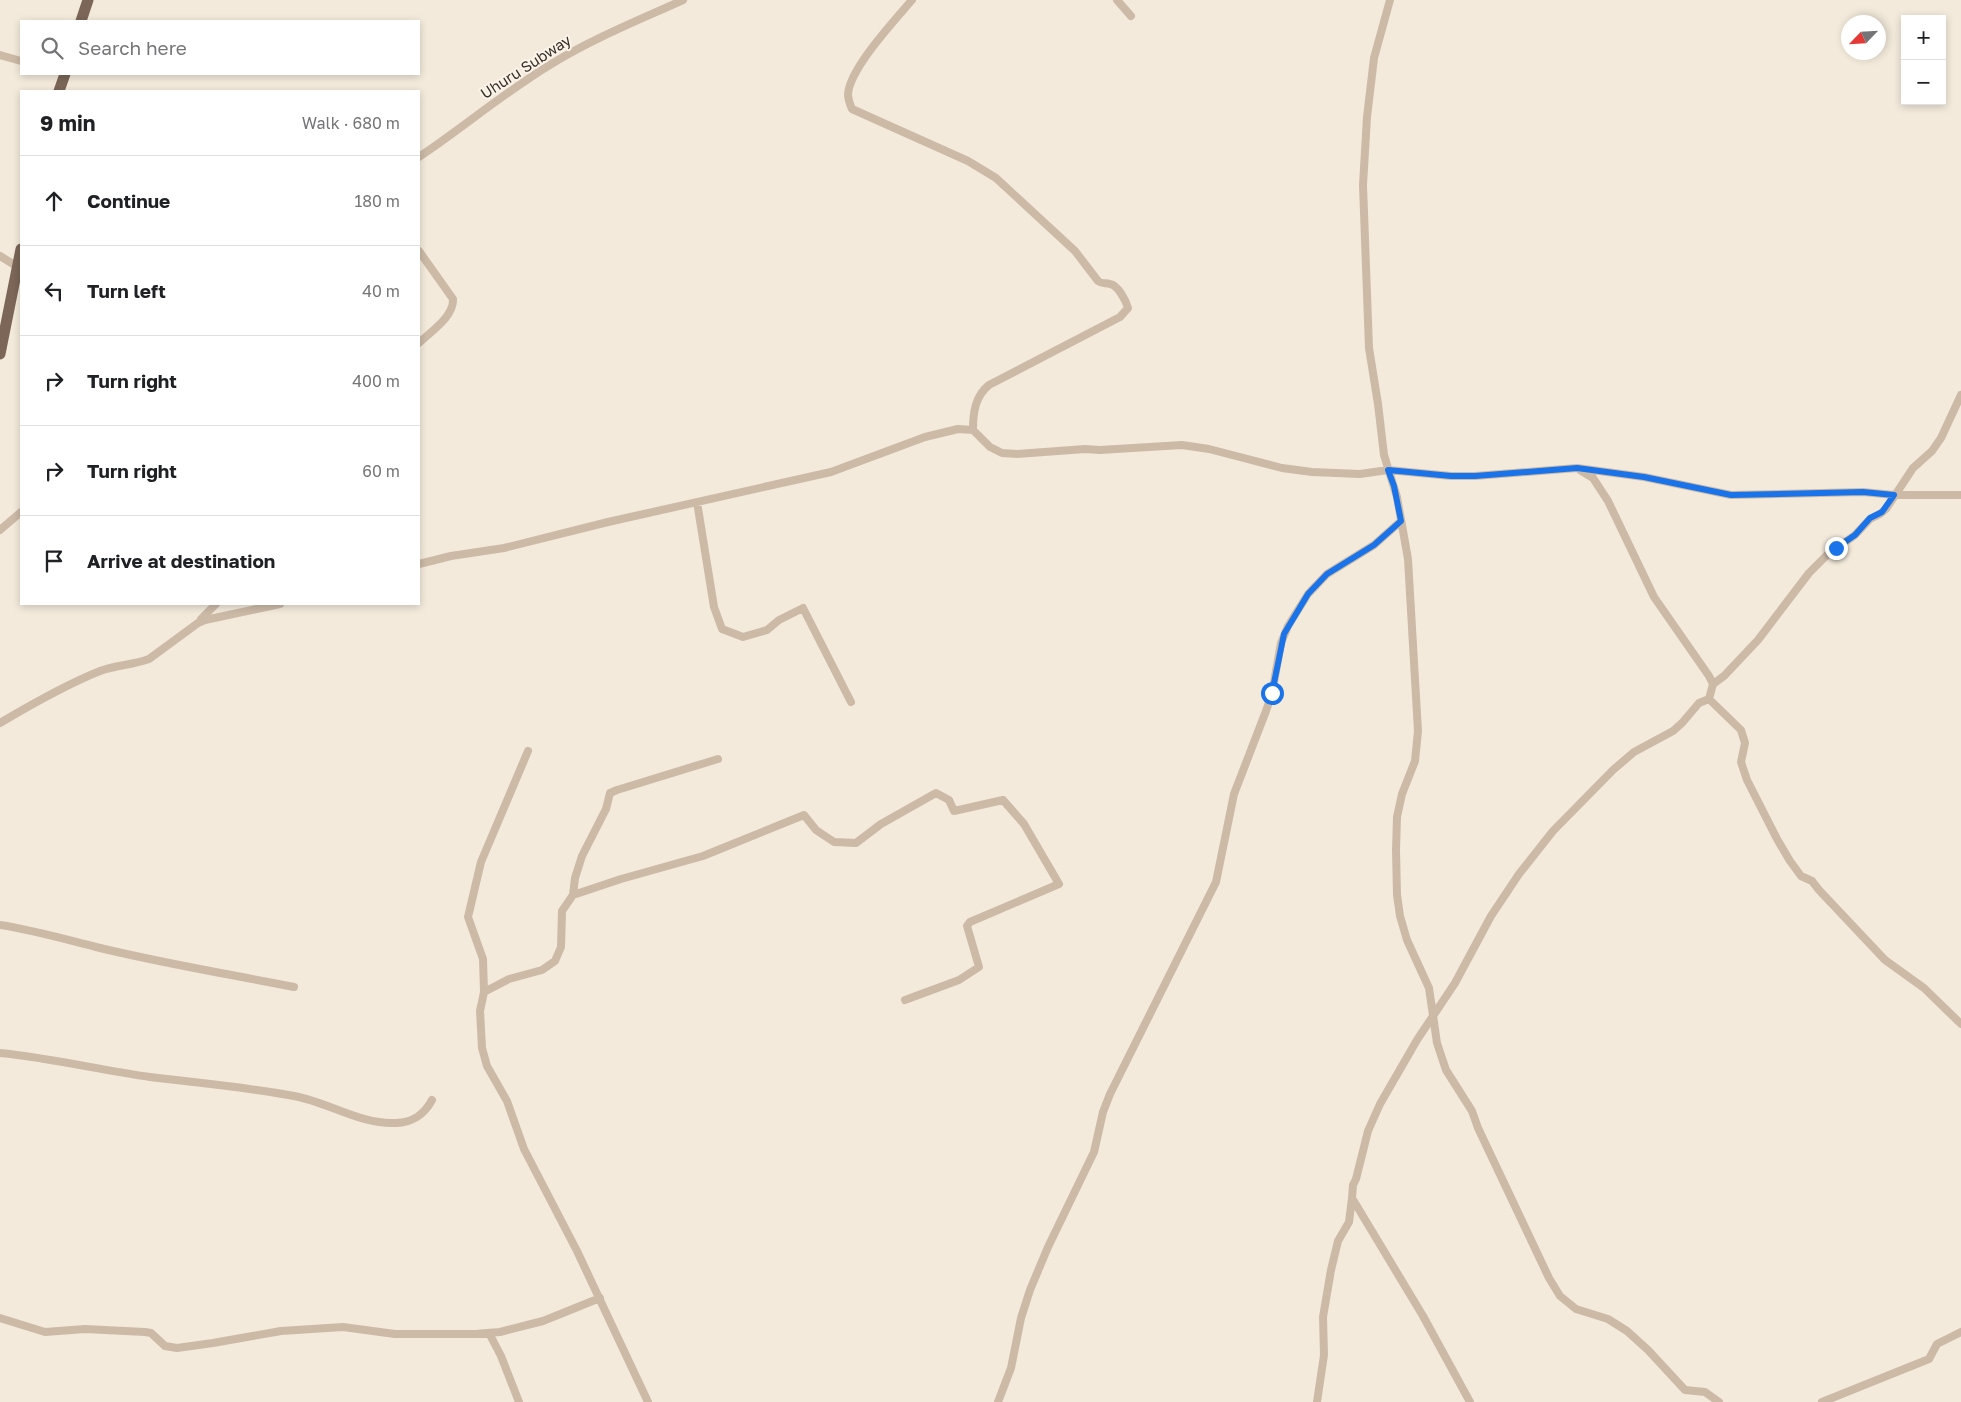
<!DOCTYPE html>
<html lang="en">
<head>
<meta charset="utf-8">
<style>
	body { margin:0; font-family:"Golos Text",sans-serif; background:#f6f6f6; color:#202124 }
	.controls { position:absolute; right:15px; top:15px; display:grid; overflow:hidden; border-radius:0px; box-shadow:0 2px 8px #0003 }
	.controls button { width:45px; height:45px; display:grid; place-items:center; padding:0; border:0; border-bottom:1px solid #e0e0e0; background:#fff; color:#202124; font:25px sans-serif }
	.compass { position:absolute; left:1841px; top:15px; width:45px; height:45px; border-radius:50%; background:#fff; box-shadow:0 2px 8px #0003; rotate:245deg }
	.stop { position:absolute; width:15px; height:15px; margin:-11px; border:4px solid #1a73e8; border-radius:50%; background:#fff }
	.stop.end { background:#1a73e8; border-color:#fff; box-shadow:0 1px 5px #0008 }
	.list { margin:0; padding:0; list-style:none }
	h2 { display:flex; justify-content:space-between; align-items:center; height:65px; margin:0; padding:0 20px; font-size:21px }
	h2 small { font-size:16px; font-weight:400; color:#757577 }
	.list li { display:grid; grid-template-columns:32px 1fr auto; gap:15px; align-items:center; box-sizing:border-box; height:90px; padding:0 20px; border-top:1px solid #e0e0e0 }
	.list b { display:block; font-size:19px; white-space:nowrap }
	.list em { font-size:16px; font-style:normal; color:#757577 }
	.icon { flex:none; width:28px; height:28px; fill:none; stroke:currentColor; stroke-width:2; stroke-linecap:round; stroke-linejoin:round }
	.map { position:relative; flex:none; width:1961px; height:1402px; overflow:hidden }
	.search { position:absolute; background:#fff; box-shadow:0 2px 8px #0003; left:20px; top:20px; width:400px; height:55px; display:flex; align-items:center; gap:12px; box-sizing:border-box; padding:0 18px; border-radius:0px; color:#757577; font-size:19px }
	.panel { position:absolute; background:#fff; box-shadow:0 2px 8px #0003; left:20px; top:90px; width:400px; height:515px; border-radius:0px }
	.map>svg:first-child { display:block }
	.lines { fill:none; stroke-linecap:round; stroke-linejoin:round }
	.street { stroke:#ccbaa7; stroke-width:8 }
	.primary { stroke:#7b6658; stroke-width:11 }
	.route { stroke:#1a73e8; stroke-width:6 }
	.labels { text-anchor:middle; stroke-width:4; stroke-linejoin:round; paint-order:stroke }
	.street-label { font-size:15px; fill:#382e28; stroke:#faf3e8 }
</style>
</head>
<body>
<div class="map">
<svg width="1961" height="1402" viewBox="0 0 1961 1402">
	<rect width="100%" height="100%" fill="#f3eadb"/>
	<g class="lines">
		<path class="street" d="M912,0c-17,20 -62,68 -64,94 0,6 2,10 4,15l116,52 28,17 79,73 23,30c5,4 7,1 12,3 8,1 16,17 18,24l-8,9 -131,68c-14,11 -16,28 -16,45
			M1117,0l14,16
			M1390,0l-16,58 -7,59 -4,68 6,163 9,56 6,51 13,42 11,62 10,172 -3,30 -13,33 -5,23 -1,33 1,45 3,21 7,24 22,48 8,55 9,27 26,41 6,17 71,150 11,18 16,13 32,10 19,12 21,19 37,40 20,2 14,10
			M0,55l21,6
			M419,157c45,-30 87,-66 134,-94 41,-25 86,-43 130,-63
			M419,251l34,48c1,18 -23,33 -34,44
			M0,256l18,11
			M1580,470l13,8 15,23 46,96 55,79 4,8 -4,15
			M697,502l17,105 8,22 21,8 24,-7 12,-10 24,-12 48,94
			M0,530l21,-18
			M419,564l32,-8 53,-8 104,-26 223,-50 94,-35 33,-8 15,1 17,17 12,6 15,1 68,-5 15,1 82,-5 27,4 73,19 30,4 48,2 28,-4 63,6h24l102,-8 67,9 87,18 132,-3 31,3h67
			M201,619l15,-15
			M1713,684l11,-8 34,-36 51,-67 18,-18 28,-20 15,-16 10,-5 6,-5 27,-41 19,-17 9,-13 20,-43
			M1709,699l32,31 4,13 -4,19 6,18 30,59 13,22 11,15 11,5 7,9 66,70 39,28 37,36
			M0,723c32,-19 65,-38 100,-52 16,-6 33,-6 49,-12l49,-36 7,-3 75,-16
			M573,895l48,-16 82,-23 101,-41 12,15 18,12 22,1 25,-19 55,-31 13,7 5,11 49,-11 21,24 35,60 -89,38 -3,4 12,41 -20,13 -54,20
			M0,925c33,5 64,14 96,22 65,16 132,27 198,40
			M484,992l-1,-33 -15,-42 13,-55 47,-111
			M0,1053c51,5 100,17 150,24 48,6 96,10 144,19 34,6 67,29 102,27 17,-1 28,-8 36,-23
			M0,1318l45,14 40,-3 60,3 6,1 14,13 12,2 36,-5 68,-12 62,-4 52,7h80l25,-2 43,-11 57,-23
			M489,1333l12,23 18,46
			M648,1402l-71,-151 -53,-102 -17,-48 -20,-35 -5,-18 -2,-37 4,-19 25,-13 33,-9 13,-9 6,-14 1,-36 11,-16 2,-17 7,-22 24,-47 4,-16 7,-3 101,-31
			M998,1402l13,-34 10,-50 9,-28 18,-43 46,-95 9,-40 7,-18 106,-212 18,-88 32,-83 6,-18 9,-50 7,-17 20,-32 19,-20 47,-29 27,-24
			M1317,1402l7,-47 -1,-38 8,-47 7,-29 11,-19 3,-24
			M1470,1402l-47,-86 -71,-118 1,-13 3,-6 12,-48 12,-27 37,-64 38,-57 36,-67 28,-42 34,-43 60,-61 21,-18 39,-21 9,-8 17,-20 10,-4
			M1822,1402l107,-43 8,-15 24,-12"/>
		<path class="primary" d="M81,21l7,-21
			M59,91l6,-17
			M0,354l21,-105"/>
	</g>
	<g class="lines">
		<path class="route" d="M1272,693l12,-59 24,-40 19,-20 47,-29 27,-24 -7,-35 -6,-16 63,6h24l102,-8 67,9 87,18 132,-3 31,3 -12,17 -12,6 -15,17 -19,13"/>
	</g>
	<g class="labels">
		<g class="street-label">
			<text transform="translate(526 67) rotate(-33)" y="5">Uhuru Subway</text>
		</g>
	</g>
</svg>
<div class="controls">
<button>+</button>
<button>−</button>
</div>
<svg class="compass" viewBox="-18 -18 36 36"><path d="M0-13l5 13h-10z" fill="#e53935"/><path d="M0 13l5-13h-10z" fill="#757577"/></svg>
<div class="stop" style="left:1272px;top:693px"></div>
<div class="stop end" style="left:1836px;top:548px"></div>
<div class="search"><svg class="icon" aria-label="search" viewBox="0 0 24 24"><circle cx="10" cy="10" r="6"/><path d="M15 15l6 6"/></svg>Search here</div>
<section class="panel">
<h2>9 min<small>Walk · 680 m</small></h2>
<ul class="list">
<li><svg class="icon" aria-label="ahead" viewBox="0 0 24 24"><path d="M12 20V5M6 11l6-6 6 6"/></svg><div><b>Continue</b></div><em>180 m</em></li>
<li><svg class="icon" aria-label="left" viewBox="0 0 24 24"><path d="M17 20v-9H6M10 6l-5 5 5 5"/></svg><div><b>Turn left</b></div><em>40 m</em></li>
<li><svg class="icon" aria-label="right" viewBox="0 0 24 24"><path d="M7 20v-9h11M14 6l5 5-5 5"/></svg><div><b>Turn right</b></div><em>400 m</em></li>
<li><svg class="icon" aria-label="right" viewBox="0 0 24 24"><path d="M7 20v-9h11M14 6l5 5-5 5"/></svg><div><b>Turn right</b></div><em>60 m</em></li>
<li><svg class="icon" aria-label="arrive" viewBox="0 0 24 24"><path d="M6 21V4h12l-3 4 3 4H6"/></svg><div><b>Arrive at destination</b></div></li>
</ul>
</section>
</div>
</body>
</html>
